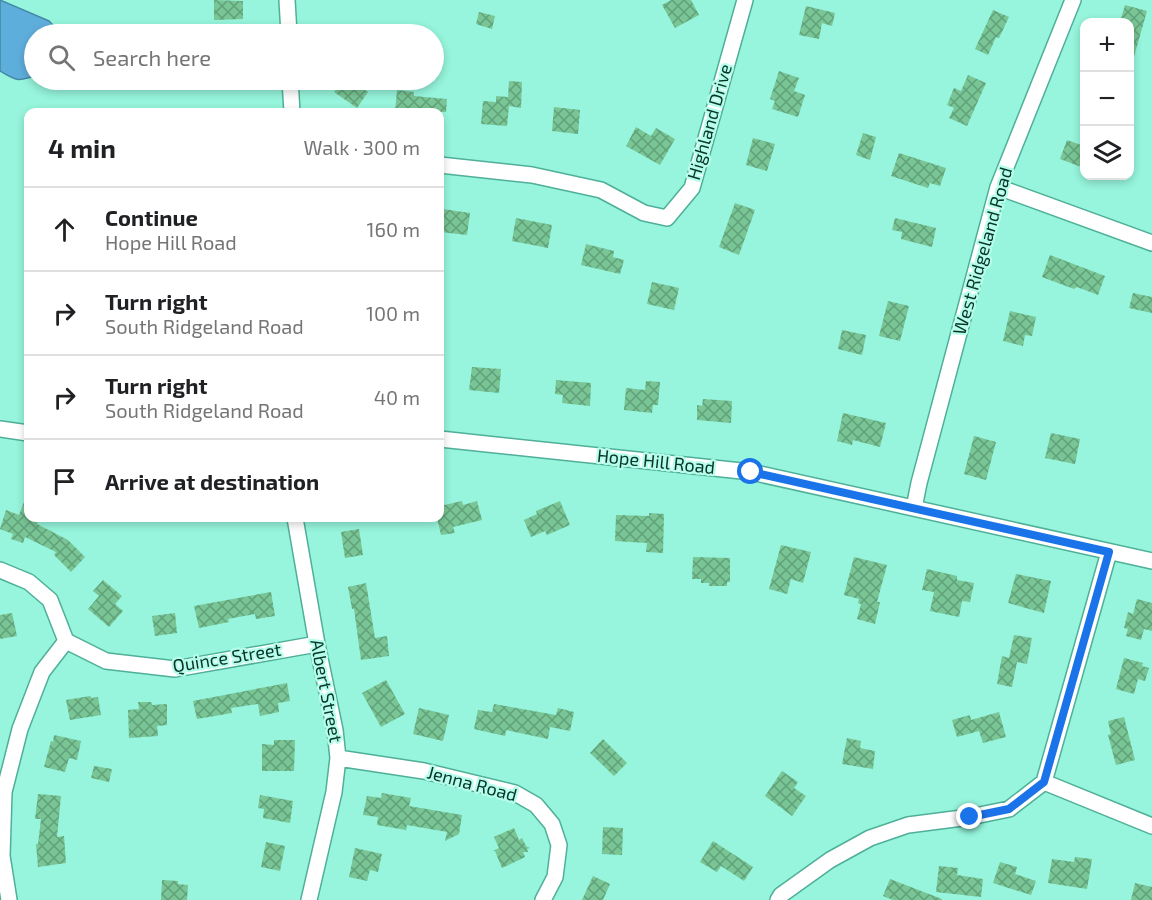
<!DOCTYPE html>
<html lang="en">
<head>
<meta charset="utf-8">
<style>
	body { margin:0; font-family:"Exo 2",sans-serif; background:#f2f2f2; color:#202124 }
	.controls { position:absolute; right:18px; top:18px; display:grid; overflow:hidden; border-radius:12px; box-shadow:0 3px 9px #0003 }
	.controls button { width:54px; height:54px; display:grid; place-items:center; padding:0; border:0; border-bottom:2px solid #e0e0e0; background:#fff; color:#202124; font:30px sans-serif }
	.stop { position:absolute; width:18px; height:18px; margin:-14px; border:4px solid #1a73e8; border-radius:50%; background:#fff }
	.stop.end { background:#1a73e8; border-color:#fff; box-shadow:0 2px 6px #0008 }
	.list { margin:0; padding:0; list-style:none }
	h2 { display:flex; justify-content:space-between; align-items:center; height:78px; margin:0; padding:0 24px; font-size:26px }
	h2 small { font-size:20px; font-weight:400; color:#757577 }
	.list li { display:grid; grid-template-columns:39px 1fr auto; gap:18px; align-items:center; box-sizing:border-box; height:84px; padding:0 24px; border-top:2px solid #e0e0e0 }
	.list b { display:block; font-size:22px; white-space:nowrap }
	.list p { margin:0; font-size:20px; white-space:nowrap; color:#757577 }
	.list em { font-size:20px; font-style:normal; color:#757577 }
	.icon { flex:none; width:33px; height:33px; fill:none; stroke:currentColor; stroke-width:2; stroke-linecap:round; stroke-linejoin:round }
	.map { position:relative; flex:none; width:1152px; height:900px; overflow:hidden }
	.search { position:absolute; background:#fff; box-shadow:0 3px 9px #0003; left:24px; top:24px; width:420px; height:66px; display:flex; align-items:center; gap:15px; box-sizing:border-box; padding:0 21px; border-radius:33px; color:#757577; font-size:22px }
	.panel { position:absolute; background:#fff; box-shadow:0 3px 9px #0003; left:24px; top:108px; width:420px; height:414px; border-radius:12px }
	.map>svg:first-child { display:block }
	.water { fill:#5eaedc; stroke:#4489a7; stroke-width:1.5 }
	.building { fill:url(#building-cross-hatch) }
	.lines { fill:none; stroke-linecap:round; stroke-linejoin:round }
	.street-casing { stroke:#4faf98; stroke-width:18 }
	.street { stroke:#fff; stroke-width:15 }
	.route { stroke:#1a73e8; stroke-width:8 }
	.labels { text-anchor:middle; stroke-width:4.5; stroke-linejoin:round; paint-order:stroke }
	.street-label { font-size:18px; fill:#09342b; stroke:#b5feea }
</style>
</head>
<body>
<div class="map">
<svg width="1152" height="900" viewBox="0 0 1152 900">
	<defs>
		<pattern id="building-cross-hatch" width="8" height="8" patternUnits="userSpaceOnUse" patternTransform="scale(1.5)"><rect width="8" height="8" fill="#79c595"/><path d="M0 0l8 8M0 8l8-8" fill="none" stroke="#61a17a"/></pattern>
	</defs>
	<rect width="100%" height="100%" fill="#96f5dc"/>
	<path class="water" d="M0,0l49,21 3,3 2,10h-20v42c-17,6 -19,4 -34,-5z"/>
	<path class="building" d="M214,0l29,1v18l-29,1z
		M671,0h20l8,15 -24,13 -13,-23z
		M1125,5l22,6 -14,49h-3v-38h-10z
		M806,6l29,7 -3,13 -10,-3 -3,16 -20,-4z
		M993,10l16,7 -10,21 -3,-1 -8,18 -13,-6z
		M479,12l16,4 -3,13 -16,-5z
		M779,71l20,7 -5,13 11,4 -7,22 -26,-8 3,-8 -5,-2z
		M968,75l18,8 -19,43 -18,-8 5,-10 -7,-3 7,-17 7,3z
		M343,80h7l18,12 -11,16 -23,-16z
		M509,81l13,1 -1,26 -12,-2 -2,20 -26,-2 2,-23 13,1v-6l12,1z
		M397,90l17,2v4l33,3 -1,13h-51z
		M554,107l26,3 -2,24 -26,-3z
		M636,127l15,9 5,-8 19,11 -15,26 -34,-19z
		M863,133l13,4 -6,23 -14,-5z
		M753,138l22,6 -8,27 -21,-6z
		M1067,140l17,6v22l-24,-9z
		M899,153l47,15 -6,18 -10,-3 -2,5 -37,-12z
		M735,203l20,7 -16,45 -20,-8z
		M443,209l27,4 -3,22 -27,-3z
		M516,218l36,7 -4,23 -36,-7z
		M895,218l41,10 -4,19 -31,-8 1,-7 -10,-2z
		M586,244l28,7 -1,6 11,3 -4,14 -39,-9z
		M1050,255l55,21 -7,19 -21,-8 -3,2 -32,-12z
		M652,282l27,6 -5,22 -27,-6z
		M1133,293l19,4v16l-23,-5z
		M888,301l21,5 -9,35 -21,-5z
		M1010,311l26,6 -4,19 -7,-1 -2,11 -20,-5z
		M842,330l24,5 -4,20 -24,-6z
		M472,367l29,2 -2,24 -30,-3z
		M556,380l35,3 -1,23 -28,-3 1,-8 -8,-1z
		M646,381l14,1 -2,23h-5l-1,8 -28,-3 2,-22 19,2z
		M703,399l29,2 -1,22 -34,-3v-15l5,1z
		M843,413l43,10 -6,24 -27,-7 -1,5 -15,-4z
		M1051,433l29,6 -5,25 -30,-6z
		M974,436l22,6 -10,38 -22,-6z
		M28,492v26h11l-2,6 31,16 17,17 -14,15 -17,-17 2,-3 -31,-15 -2,6 -12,-4 2,-5 -13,-5 6,-19 13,5z
		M462,501l1,4 14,-4 5,19 -29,7 2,6 -14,2 -4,-17h3v-12z
		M560,501l10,24 -23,10 -2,-4 -14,6 -7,-17 13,-6 -1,-3z
		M649,513l15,1 -1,39 -17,-1 1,-9 -32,-2 1,-26 33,1z
		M359,529l4,26 -18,3 -4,-26z
		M781,545l30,7 -8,31 -12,-4 -4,15 -18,-5z
		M693,557l37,1v24h-3v4h-18v-3h-8v-4h-9z
		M854,557l33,8 -10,37h3l-5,22 -18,-5 4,-15 -3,-1 1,-4 -15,-4z
		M927,569l30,7v4l17,3 -4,19 -8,-1 -3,16 -29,-6 4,-19 -12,-2z
		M1016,574l35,7 -7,32 -36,-10z
		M103,580l19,16 -7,8 8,7 -14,16 -21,-18 11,-13 -6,-5z
		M366,583l9,55 12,-2 2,20 -28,4 -7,-51h-2l-4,-22z
		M271,592l4,24 -19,3 -1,-5 -27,5 1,3 -30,6 -5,-22z
		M1137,599l15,4v28l-8,-2 -3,11 -15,-4 2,-7 -4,-1 4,-16 5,2z
		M12,613l5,23 -17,3v-24z
		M175,613l2,20 -22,3 -3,-20z
		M1014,635l18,3 -5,26 -10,-2 -5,25 -15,-3 5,-28 7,2z
		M1124,658l19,5 -1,3 7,2 -4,13 -7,-2 -4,15 -18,-5z
		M386,680l19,34 -24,13 -19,-34z
		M287,683l3,18 -12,2 1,9 -19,4 -2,-12 -27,4 1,5 -35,6 -4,-18z
		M90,696l2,2 6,-1 3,18 -31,5 -4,-20z
		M138,702h13l1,3 15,-1v21l-10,1 1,10 -29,2 -1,-28 11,-1z
		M494,704l62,11 2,-7 16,4 -4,19 -20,-4 -2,12 -42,-9 -1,6 -31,-7 4,-19 14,2z
		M419,708l30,7 -6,26 -30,-7z
		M999,712l7,25 -23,6 -4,-12 -22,6 -5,-17 18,-5 1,5z
		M1124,717l11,43 -19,5 -8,-30 3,-1 -3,-13z
		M54,735l27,6 -4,19 -8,-2 -4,14 -21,-5 7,-26 2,1z
		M847,738l14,3 -1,7 15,3 -2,18 -31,-5z
		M603,739l24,24 -13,13 -24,-23z
		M274,740h21l-1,31h-32v-27l12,1z
		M94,766l18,3 -3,13 -18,-4z
		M782,771l16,11 -4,6 12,8 -14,20 -27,-20z
		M382,793l29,5 -2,8 53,9 -3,19 -14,7 2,-9 -40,-7 -1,5 -29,-5 1,-8 -15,-2 4,-19 14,2z
		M38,794l23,2 -4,41 7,-1 2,27 -28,4 -2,-23h2l3,-25h-6z
		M260,795l33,6 -3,22 -27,-5 1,-9 -6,-1z
		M603,827l20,1 -1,27 -20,-1z
		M514,828l5,12 3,-2 4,8 4,2 -3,1 1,3h-5l2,5 -23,11 -7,-17h-2l6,-3 -5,-11z
		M713,841l40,26 -9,14 -23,-15 -4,6 -17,-10z
		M266,842l19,4 -5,25 -19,-4z
		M355,848l27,6 -4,18 -8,-2 -3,11 -18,-4z
		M1075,857l17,2 -5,30 -39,-6 4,-24 22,3z
		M1000,862l17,5 -2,7 21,7 -5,14 -38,-12z
		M939,866l19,2 -1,7 26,4 -2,18 -45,-5z
		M593,876l17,8 -7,16h-21z
		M890,879l52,20v1h-49l-10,-4z
		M162,880l16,1v3l10,1 -1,15h-26z
		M1135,883l17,4v13h-21z"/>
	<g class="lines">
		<g class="street-casing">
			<path id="street" d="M287,0l2,34
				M290,80l2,32
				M440,165l92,10 69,15 43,23 23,5 25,-30 53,-188
				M998,187l154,56
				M0,429l28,4
				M440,439l311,33 401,89
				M914,508l5,-25 79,-296 75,-187
				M295,518l22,126 18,86 3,28 -4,34 -25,108
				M0,570l29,12 21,18 16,41 40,20 69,8 142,-25
				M338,758l86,13 91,22 21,12 16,19 7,21 -4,32 -12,23
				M1044,782l108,44
				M9,900l-7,-44 2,-64 16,-63 22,-57 24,-31
				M778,900l3,-5 49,-35 40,-22 38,-13 62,-8 39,-8 35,-27 65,-230"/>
		</g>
		<use href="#street" class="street"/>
	</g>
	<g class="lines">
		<path class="route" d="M751,472l358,80 -65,230 -35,27 -39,8"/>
	</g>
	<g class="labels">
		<g class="street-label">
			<text transform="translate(710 122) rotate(-74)" y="6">Highland Drive</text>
			<text transform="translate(983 251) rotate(-74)" y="6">West Ridgeland Road</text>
			<text transform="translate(656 462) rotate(6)" y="6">Hope Hill Road</text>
			<text transform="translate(227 658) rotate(-9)" y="6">Quince Street</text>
			<text transform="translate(326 691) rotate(79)" y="6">Albert Street</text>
			<text transform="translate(472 784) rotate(15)" y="6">Jenna Road</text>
		</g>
	</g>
</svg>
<div class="controls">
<button>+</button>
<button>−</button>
<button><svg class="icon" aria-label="layers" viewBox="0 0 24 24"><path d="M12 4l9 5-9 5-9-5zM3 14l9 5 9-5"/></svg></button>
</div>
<div class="stop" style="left:751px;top:472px"></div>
<div class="stop end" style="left:970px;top:817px"></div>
<div class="search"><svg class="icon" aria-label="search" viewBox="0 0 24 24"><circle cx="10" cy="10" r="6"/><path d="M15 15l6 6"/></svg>Search here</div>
<section class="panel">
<h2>4 min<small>Walk · 300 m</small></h2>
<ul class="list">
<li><svg class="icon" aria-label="ahead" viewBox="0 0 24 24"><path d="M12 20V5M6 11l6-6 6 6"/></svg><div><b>Continue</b><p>Hope Hill Road</p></div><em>160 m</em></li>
<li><svg class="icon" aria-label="right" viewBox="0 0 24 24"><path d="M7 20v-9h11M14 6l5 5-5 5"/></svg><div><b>Turn right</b><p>South Ridgeland Road</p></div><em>100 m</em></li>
<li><svg class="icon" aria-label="right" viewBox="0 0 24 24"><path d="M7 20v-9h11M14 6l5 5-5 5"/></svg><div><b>Turn right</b><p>South Ridgeland Road</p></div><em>40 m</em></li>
<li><svg class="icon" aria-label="arrive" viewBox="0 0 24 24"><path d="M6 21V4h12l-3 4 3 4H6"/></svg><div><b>Arrive at destination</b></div></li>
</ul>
</section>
</div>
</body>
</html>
